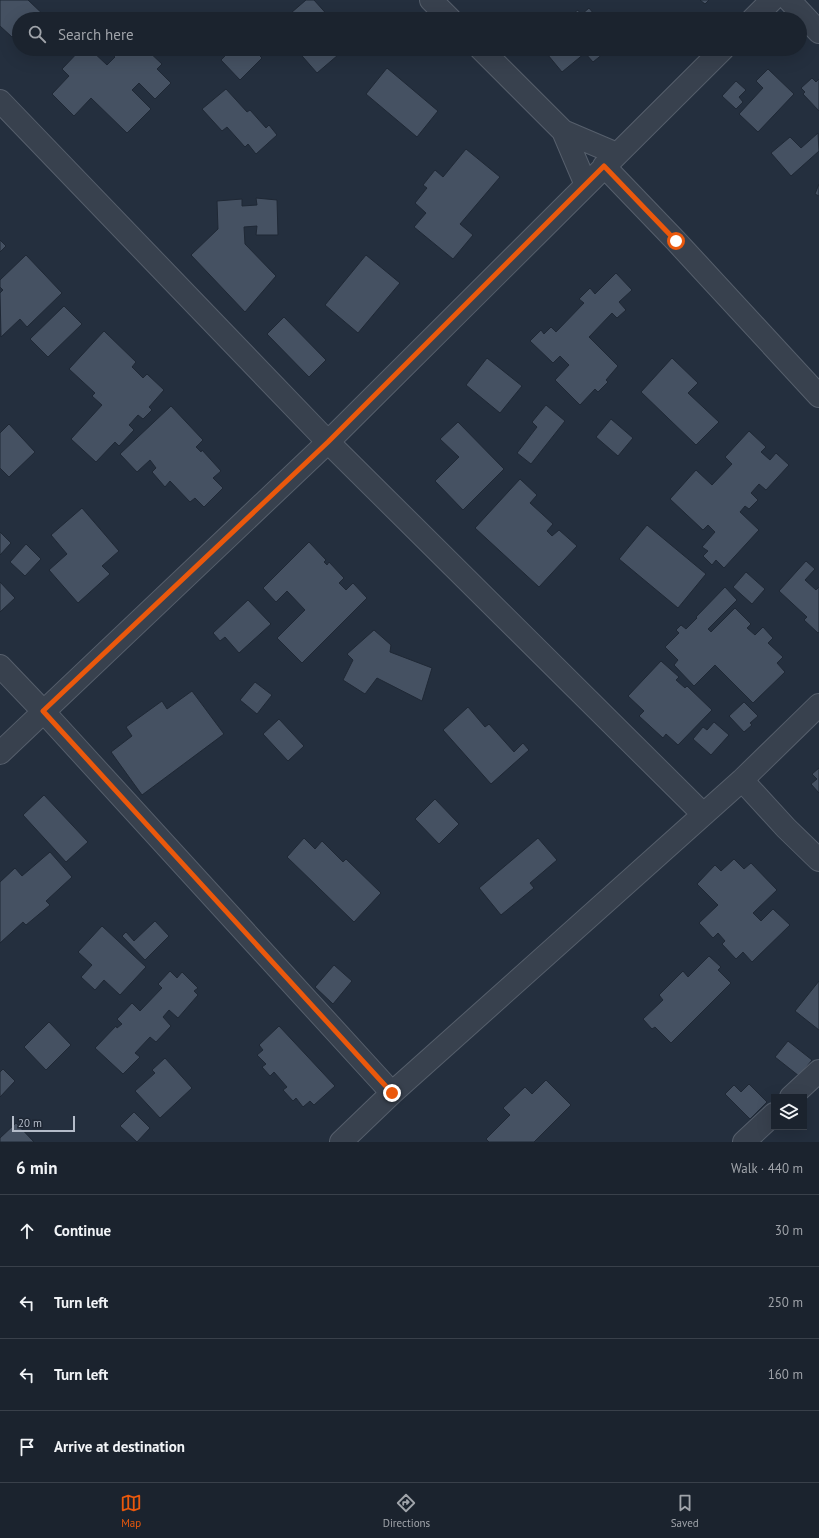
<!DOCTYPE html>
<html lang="en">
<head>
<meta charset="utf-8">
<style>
	body { margin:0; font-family:"PT Sans",sans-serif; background:#242b36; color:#f1f3f6 }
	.controls { position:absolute; right:12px; bottom:12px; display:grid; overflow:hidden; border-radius:0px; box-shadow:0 4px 16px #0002 }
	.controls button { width:36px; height:36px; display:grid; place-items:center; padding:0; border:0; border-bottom:1px solid #39404a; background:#1b232e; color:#f1f3f6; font:20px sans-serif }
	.scale { position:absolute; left:12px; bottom:10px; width:63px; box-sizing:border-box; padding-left:4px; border:2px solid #b4bcc9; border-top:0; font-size:11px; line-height:14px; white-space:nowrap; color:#b4bcc9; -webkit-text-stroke:3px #1d2633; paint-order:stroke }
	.stop { position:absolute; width:12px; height:12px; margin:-9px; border:3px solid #ea580c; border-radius:50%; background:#fff }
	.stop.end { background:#ea580c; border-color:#fff; box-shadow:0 1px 4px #0008 }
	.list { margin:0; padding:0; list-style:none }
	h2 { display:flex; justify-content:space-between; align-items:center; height:52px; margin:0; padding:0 16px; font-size:17px }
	h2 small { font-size:13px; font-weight:400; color:#a0a4aa }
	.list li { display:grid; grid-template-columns:26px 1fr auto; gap:12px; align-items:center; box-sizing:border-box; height:72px; padding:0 16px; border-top:1px solid #39404a }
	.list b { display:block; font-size:15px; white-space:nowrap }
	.list em { font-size:13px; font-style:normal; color:#a0a4aa }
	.icon { flex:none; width:22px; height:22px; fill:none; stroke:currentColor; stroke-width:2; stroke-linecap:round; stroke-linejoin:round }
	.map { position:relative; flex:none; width:819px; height:1142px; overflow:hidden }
	.search { position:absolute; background:#1b232e; box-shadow:0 4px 16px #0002; left:12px; right:12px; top:12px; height:44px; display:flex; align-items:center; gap:10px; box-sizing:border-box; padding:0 14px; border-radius:22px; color:#a0a4aa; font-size:15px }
	.sheet { height:340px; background:#1b232e }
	nav { display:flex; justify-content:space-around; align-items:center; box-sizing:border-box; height:56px; border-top:1px solid #39404a; background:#1b232e; font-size:11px; color:#a0a4aa }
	nav a { display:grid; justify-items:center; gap:2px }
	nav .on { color:#ea580c }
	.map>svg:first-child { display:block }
	.building { fill:#455162; stroke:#1f2835 }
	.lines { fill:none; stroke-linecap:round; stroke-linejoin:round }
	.street-casing { stroke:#565f6c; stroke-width:24 }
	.street { stroke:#38414e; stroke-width:22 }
	.route { stroke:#ea580c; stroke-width:5 }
</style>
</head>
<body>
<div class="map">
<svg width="819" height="1142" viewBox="0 0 819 1142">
	<rect width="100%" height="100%" fill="#242f3e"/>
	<path class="building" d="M0,0h28l20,19h-29v20l-5,-4 -2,2 -12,-11z
		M306,0h8l17,19h-47z
		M700,0h9l-4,4z
		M589,8l9,11 -31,-1 11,-8 3,5z
		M29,49h12l-6,6z
		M81,49h9l17,16 8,-8 -6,-6 1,-2h36l16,15 -5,5 14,14 -16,16 -16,-16 -7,7 19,19 -24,24 -36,-35 -17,18 -22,-22 17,-18 -7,-7z
		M232,49h21l9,9 -22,22 -19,-20z
		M296,49h49l-28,24z
		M543,49h66l-16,13 -8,-9 -23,19z
		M387,68l51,43 -21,26 -51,-43z
		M768,69l26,25 -36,38 -19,-18 24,-26 -7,-7z
		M812,78l4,4 3,-3v32l-16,-17 2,-2 -4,-4z
		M736,81l10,9 -7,7 4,5 -7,7 -14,-13z
		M226,89l21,23 3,-2 16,18 3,-3 8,10 -21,19 -8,-10 -3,3 -18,-20 -5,4 -20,-22z
		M818,133l1,18 -28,25 -20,-23 19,-16 11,11z
		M466,149l34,28 -40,47 13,11 -20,24 -39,-32 12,-14 -11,-10 12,-15 -4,-3 12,-15 8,7z
		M819,184v12l-4,-2z
		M256,198l21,2 1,35h-22l1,-9 -13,1 1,17 31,32 -31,36 -54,-57 27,-26 -1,-28 25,-2v7l15,-1z
		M0,240l6,6 -6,6z
		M26,255l36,38 -35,34 -7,-8 -19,18 -1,-44 3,-3 -3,-3v-7z
		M366,255l34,28 -42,50 -33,-28z
		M616,273l16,17 -13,12 7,8 -9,8 -5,-5 -23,24 29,29 -12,14 2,2 -10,10 -3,-3 -15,16 -25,-25 14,-15 -9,-9 -7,7 -23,-22 11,-11 3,4 7,-7 5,5 28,-29 -5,-4 11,-11 5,6z
		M64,306l18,18 -34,33 -18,-18z
		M284,317l42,43 -17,17 -42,-43z
		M104,331l32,31 -4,5 11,11 4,-4 17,16 -15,17 3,3 -9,9 -5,-4 -9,10 5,5 -15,16 -4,-4 -19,20 -25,-23 31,-34 -10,-9 3,-3 -26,-24z
		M487,358l35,28 -22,27 -34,-28z
		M672,358l26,25 -10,10 31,29 -23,23 -55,-53z
		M546,405l19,16 -34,43 -14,-11 20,-26 -5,-5z
		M171,406l32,34 -7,7 5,5 1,-2 19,21 -8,7 10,10 -19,19 -9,-9 -5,4 -20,-21 -5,6 -13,-15 4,-4 -6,-8 -13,12 -17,-18z
		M611,419l22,19 -15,18 -22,-19z
		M458,422l46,47 -41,41 -28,-29 24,-24 -19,-18z
		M9,424l26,28 -26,25 -9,-9v-35z
		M749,431l17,16 -5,5 9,8 6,-7 13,12 -23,25 -7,-6 -8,9 7,7 -9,9 -4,-3 -5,6 19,18 -35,38 -8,-8 -4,5 -9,-9 5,-5 -6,-4 13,-15 -7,-7 -5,5 -33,-31 26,-29 16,15 20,-21 -7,-7z
		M520,479l17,16 -7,8 23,21 -6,7 5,5 7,-6 18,16 -38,41 -64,-59z
		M82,508l37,43 -17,15 8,8 -32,29 -29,-33 18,-16 -16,-19z
		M647,525l59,49 -28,34 -59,-49z
		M0,532l11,11 -11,12z
		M309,542l17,18 -2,2 3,3 2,-3 15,16 -5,5 7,7 7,-7 14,15 -65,65 -25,-25 28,-28 -18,-19 -11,11 -13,-14z
		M26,544l15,15 -16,17 -15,-14z
		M806,561l9,8 -10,11 11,10 3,-3v45l-1,1 -14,-13 3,-3 -28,-26z
		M746,572l19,17 -13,15 -19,-17z
		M0,582l15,16 -15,14z
		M725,587l12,13 -29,29 3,3 24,-24 16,16 -4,4 8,7 8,-8 10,11 -5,5 15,14 -6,6 8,9 -32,31 -38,-38 -21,21 -20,-21 4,-5 -13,-13 14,-14 -3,-3 5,-5 5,4 11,-11 -1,-1z
		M248,600l23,24 -32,29 -14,-16 -5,4 -7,-8z
		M374,630l17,15 -1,7 42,16 -10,33 -45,-23 -12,16 -22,-14 10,-20 -6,-6z
		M661,661l18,16 -3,3 9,8 2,-2 25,24 -34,35 -12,-11 -3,4 -24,-22 5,-5 -16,-15z
		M255,682l17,13 -15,19 -17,-14z
		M192,691l32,43 -82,61 -31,-43 21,-16 -6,-9 36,-26 5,8z
		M744,702l14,14 -8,7 2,2 -8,7 -15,-16z
		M468,707l17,20 4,-3 25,28 9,-9 6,7 -38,34 -48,-54z
		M279,719l25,27 -16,15 -25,-27z
		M714,722l15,13 -18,20 -18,-16 10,-12 4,3z
		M819,768v25l-8,-9 6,-5 -5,-5z
		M44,795l44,47 -22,20 -43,-47z
		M435,799l24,25 -20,20 -24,-25z
		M304,838l11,11 7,-8 21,21 3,-3 35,34 -27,29 -67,-65z
		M538,838l19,22 -27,23 4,5 -33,27 -22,-27z
		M50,852l22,25 -26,24 4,4 -24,20 -3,-3 -23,21v-61l15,-14 7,8z
		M734,859l10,10 7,-6 26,27 -24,23 8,8 12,-12 17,16 -38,37 -9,-10 -7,7 -14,-15 3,-3 -7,-8 -5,5 -14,-15 19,-18 -21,-21 18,-19 6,6z
		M155,921l14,15 -24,24 -23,-24 4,-4 8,9z
		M102,926l44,41 -26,28 -16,-15 -9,10 -14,-13 11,-12 -14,-13z
		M709,956l12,11 -3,3 13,13 -60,60 -16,-16 -3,2 -9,-10 20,-19 -4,-5 24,-24 5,6z
		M334,965l18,16 -19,23 -18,-17z
		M170,971l7,7 5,-6 16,16 -4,3 4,4 -20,23 -9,-8 -6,7 8,9 -15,16 -6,-5 -15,16 5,4 -17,17 -28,-26 21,-22 1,2 5,-4 -5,-5 15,-16 8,8 22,-23 -4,-4z
		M819,981v49l-24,-19z
		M49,1022l22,23 -25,25 -22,-23z
		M279,1026l56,60 -21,19 -4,-4 -7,6 -7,-9 -3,3 -10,-11 4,-3 -13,-15 -4,4 -8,-9 4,-3 -9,-9 6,-5 -4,-5z
		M788,1041l24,19 -13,16 -24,-19z
		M165,1058l27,30 -32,30 -25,-27 20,-18 -3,-3z
		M3,1069l12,12 -15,16v-25z
		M546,1080l25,25 -37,37h-45l-3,-3 24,-24 -7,-7 22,-21 7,7z
		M749,1084l18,18 -17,17 -25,-25 9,-9 7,7z
		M134,1112l16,16 -13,14 -17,-16z
		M16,1123l18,19h-34v-4z"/>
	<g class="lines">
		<g class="street-casing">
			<path id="street" d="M431,0l19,19
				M789,0l30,32
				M753,19l19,-19
				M481,49l82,82 54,23
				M0,101l328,341 375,372
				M563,131l23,54
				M604,166l72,75 143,155
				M0,666l43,45 349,382
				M0,753l328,-311 395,-393
				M742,780l44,48 33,32
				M791,1097l28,-26
				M341,1142l51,-49 350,-313 77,-75
				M744,1142l30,-28"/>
		</g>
		<use href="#street" class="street"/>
	</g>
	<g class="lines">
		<path class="route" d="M392,1093l-349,-382 285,-269 276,-276 72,75"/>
	</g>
</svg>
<div class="controls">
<button><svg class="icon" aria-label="layers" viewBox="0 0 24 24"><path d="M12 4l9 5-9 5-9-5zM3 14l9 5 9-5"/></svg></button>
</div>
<div class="scale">20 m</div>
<div class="stop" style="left:676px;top:241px"></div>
<div class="stop end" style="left:392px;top:1093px"></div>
<div class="search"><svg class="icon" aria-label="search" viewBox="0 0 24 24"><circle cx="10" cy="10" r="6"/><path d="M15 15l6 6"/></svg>Search here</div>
</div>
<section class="sheet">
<h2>6 min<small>Walk · 440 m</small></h2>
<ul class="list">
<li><svg class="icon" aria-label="ahead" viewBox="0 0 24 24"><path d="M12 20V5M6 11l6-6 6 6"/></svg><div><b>Continue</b></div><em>30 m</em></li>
<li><svg class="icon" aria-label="left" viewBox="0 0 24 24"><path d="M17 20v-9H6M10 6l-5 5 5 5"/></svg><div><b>Turn left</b></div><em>250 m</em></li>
<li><svg class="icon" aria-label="left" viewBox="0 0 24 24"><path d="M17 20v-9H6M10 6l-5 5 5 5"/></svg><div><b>Turn left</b></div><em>160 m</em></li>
<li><svg class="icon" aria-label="arrive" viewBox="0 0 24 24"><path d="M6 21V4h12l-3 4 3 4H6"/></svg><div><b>Arrive at destination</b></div></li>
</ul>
</section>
<nav>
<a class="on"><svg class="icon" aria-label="map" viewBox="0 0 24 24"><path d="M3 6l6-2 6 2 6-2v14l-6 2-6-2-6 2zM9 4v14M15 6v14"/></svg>Map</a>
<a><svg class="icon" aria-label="directions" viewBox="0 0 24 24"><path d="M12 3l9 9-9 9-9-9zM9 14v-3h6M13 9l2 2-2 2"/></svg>Directions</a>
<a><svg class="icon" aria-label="saved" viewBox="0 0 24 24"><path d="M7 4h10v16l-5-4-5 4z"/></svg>Saved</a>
</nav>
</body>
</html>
